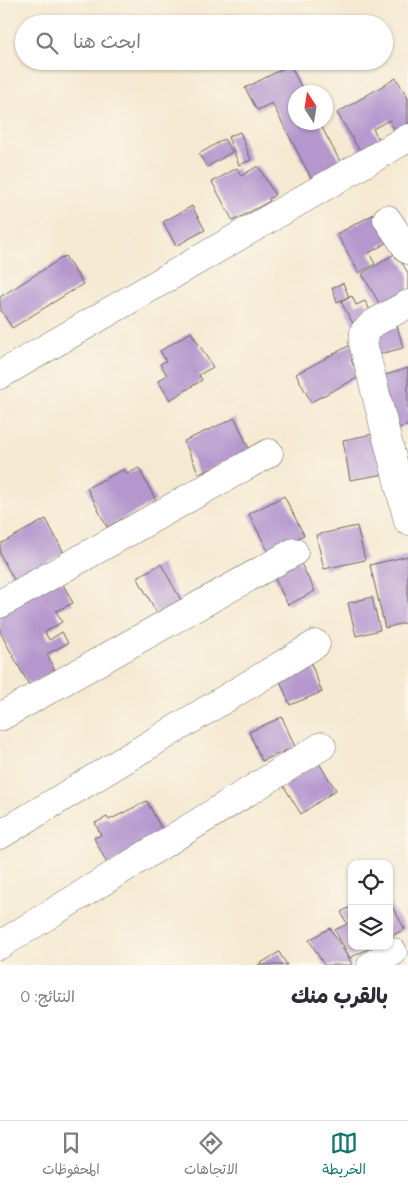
<!DOCTYPE html>
<html lang="ar">
<head>
<meta charset="utf-8">
<style>
	body { margin:0; font-family:Delius,"Playpen Sans Arabic",sans-serif; background:#f2f2f3; color:#2b2b33; direction:rtl }
	.controls { position:absolute; right:15px; bottom:15px; display:grid; overflow:hidden; border-radius:10px; box-shadow:0 1px 4px #0004 }
	.controls button { width:45px; height:45px; display:grid; place-items:center; padding:0; border:0; border-bottom:1px solid #e1e1e2; background:#fff; color:#2b2b33; font:25px sans-serif }
	.compass { position:absolute; left:288px; top:85px; width:45px; height:45px; border-radius:50%; background:#fff; box-shadow:0 1px 4px #0004; rotate:348deg }
	.list { margin:0; padding:0; list-style:none }
	h2 { display:flex; justify-content:space-between; align-items:center; height:65px; margin:0; padding:0 20px; font-size:21px }
	h2 small { font-size:16px; font-weight:400; color:#7c7c81 }
	.icon { flex:none; width:28px; height:28px; fill:none; stroke:currentColor; stroke-width:2; stroke-linecap:round; stroke-linejoin:round }
	.map { position:relative; flex:none; width:408px; height:965px; overflow:hidden; direction:ltr }
	.search { position:absolute; background:#fff; box-shadow:0 1px 4px #0004; left:15px; right:15px; top:15px; height:55px; display:flex; align-items:center; gap:12px; box-sizing:border-box; padding:0 18px; border-radius:28px; color:#7c7c81; font-size:19px }
	.sheet { height:155px; background:#fff }
	nav { display:flex; justify-content:space-around; align-items:center; box-sizing:border-box; height:70px; border-top:1px solid #e1e1e2; background:#fff; font-size:14px; color:#7c7c81 }
	nav a { display:grid; justify-items:center; gap:2px }
	nav .on { color:#0f766e }
	.map>svg:first-child { display:block }
	.building { fill:#b597ce }
	.lines { fill:none; stroke-linecap:round; stroke-linejoin:round }
	.minor-casing { stroke:#68645b; stroke-width:29 }
	.minor { stroke:#fff; stroke-width:28 }
</style>
</head>
<body>
<div class="map">
<svg width="408" height="965" viewBox="0 0 408 965">
	<rect width="100%" height="100%" fill="#fbf7ec"/>
	<filter id="ink" filterUnits="userSpaceOnUse"><feTurbulence type="fractalNoise" baseFrequency=".02" numOctaves="2"/><feDisplacementMap in="SourceGraphic" scale="10" xChannelSelector="R" yChannelSelector="G"/><feConvolveMatrix kernelMatrix="1 2 1 2 8 2 1 2 1" color-interpolation-filters="sRGB"/></filter>
	<filter id="wash" filterUnits="userSpaceOnUse"><feTurbulence type="fractalNoise" baseFrequency=".0096" numOctaves="4" result="noise"/><feDisplacementMap in="SourceGraphic" scale="20" xChannelSelector="R" yChannelSelector="G"/><feGaussianBlur stdDeviation="1.12" result="paint"/><feColorMatrix in="noise" values="0 0 0 0 0 0 0 0 0 0 0 0 0 0 0 0 0 1.4 0 .05"/><feComposite in="paint" operator="in"/></filter>
	<g filter="url(#wash)">
		<rect width="100%" height="100%" fill="#f5e9d1"/>
		<g id="blocks">
			<path class="building" d="M290,65l14,27h-8v30h23l23,43 -30,15 -40,-77 -15,7 -12,-22z
				M396,78l12,20v26l-12,8 -7,-12 -16,9 9,16 -19,11 -26,-43z
				M240,132l11,28 -12,5 -11,-28z
				M224,139l8,13 -25,15 -8,-13z
				M258,166l17,29 -6,4 1,2 -37,20 -21,-39 25,-14 4,8z
				M192,206l13,24 -29,16 -13,-24z
				M376,213l15,27 -22,13 6,11 -16,9 -22,-39z
				M396,253l12,20v23l-24,15 -22,-37z
				M65,256l18,28 -71,44 -12,-19v-12z
				M343,283l6,14 -12,5 -5,-14z
				M352,296l4,9 9,-4 10,18 -19,10 -15,-27z
				M397,325l6,23 -31,8 -6,-23z
				M191,332l22,35 -14,8 3,5 -32,20 -12,-19 9,-6 -7,-11 6,-3 -6,-10z
				M354,343l6,12 -9,5 8,17 -48,25 -15,-28z
				M408,368v57l-15,5 -17,-52z
				M235,418l15,33 -51,23 -15,-33z
				M378,433l7,41 -35,6 -7,-40z
				M139,468l17,33 -49,26 -20,-39 37,-19 3,5z
				M284,496l20,39 -35,18 -20,-39z
				M46,519l18,34 -50,27 -14,-26v-10z
				M357,526l8,34 -41,9 -8,-34z
				M296,554l19,37 -27,14 -19,-38z
				M408,556v66l-23,6 -15,-63z
				M161,564l21,38 -24,13 -21,-38z
				M58,575l15,28 -17,8 6,11 -17,10 4,8 13,-8 6,11 -21,11 8,17 -26,14 -29,-53v-22z
				M372,597l8,33 -24,6 -8,-33z
				M309,658l13,34 -32,13 -14,-34z
				M282,717l13,30 -33,14 -13,-29z
				M318,762l18,28 -35,24 -18,-29z
				M147,801l18,35 -57,29 -14,-27 7,-3 -6,-12 12,-6 2,3z
				M389,901l16,28 -16,8z
				M352,906v40h21l-23,12 -15,-28 12,-6 -6,-12z
				M330,928l22,36 -2,1h-26l-15,-25z
				M279,952l8,13h-29z"/>
		</g>
	</g>
	<g filter="url(#ink)">
		<use href="#blocks" fill-opacity="0" stroke="#68645b" stroke-width="1"/>
		<g class="lines">
			<g class="minor-casing">
				<path id="minor" d="M387,219l21,31
					M408,304l-34,19 -10,9 -1,11 45,178
					M0,375l408,-237
					M0,604l269,-151
					M0,717l294,-165
					M0,835l316,-191
					M0,945l322,-199
					M371,965l22,-13"/>
			</g>
			<use href="#minor" class="minor"/>
		</g>
	</g>
</svg>
<div class="controls">
<button><svg class="icon" aria-label="locate" viewBox="0 0 24 24"><circle cx="12" cy="12" r="6"/><path d="M12 2v4M12 18v4M2 12h4M18 12h4"/></svg></button>
<button><svg class="icon" aria-label="layers" viewBox="0 0 24 24"><path d="M12 4l9 5-9 5-9-5zM3 14l9 5 9-5"/></svg></button>
</div>
<svg class="compass" viewBox="-18 -18 36 36"><path d="M0-13l5 13h-10z" fill="#e53935"/><path d="M0 13l5-13h-10z" fill="#7c7c81"/></svg>
<div class="search"><svg class="icon" aria-label="search" viewBox="0 0 24 24"><circle cx="10" cy="10" r="6"/><path d="M15 15l6 6"/></svg>ابحث هنا</div>
</div>
<section class="sheet">
<h2>بالقرب منك<small>النتائج: 0</small></h2>
<ul class="list">
</ul>
</section>
<nav>
<a class="on"><svg class="icon" aria-label="map" viewBox="0 0 24 24"><path d="M3 6l6-2 6 2 6-2v14l-6 2-6-2-6 2zM9 4v14M15 6v14"/></svg>الخريطة</a>
<a><svg class="icon" aria-label="directions" viewBox="0 0 24 24"><path d="M12 3l9 9-9 9-9-9zM9 14v-3h6M13 9l2 2-2 2"/></svg>الاتجاهات</a>
<a><svg class="icon" aria-label="saved" viewBox="0 0 24 24"><path d="M7 4h10v16l-5-4-5 4z"/></svg>المحفوظات</a>
</nav>
</body>
</html>
